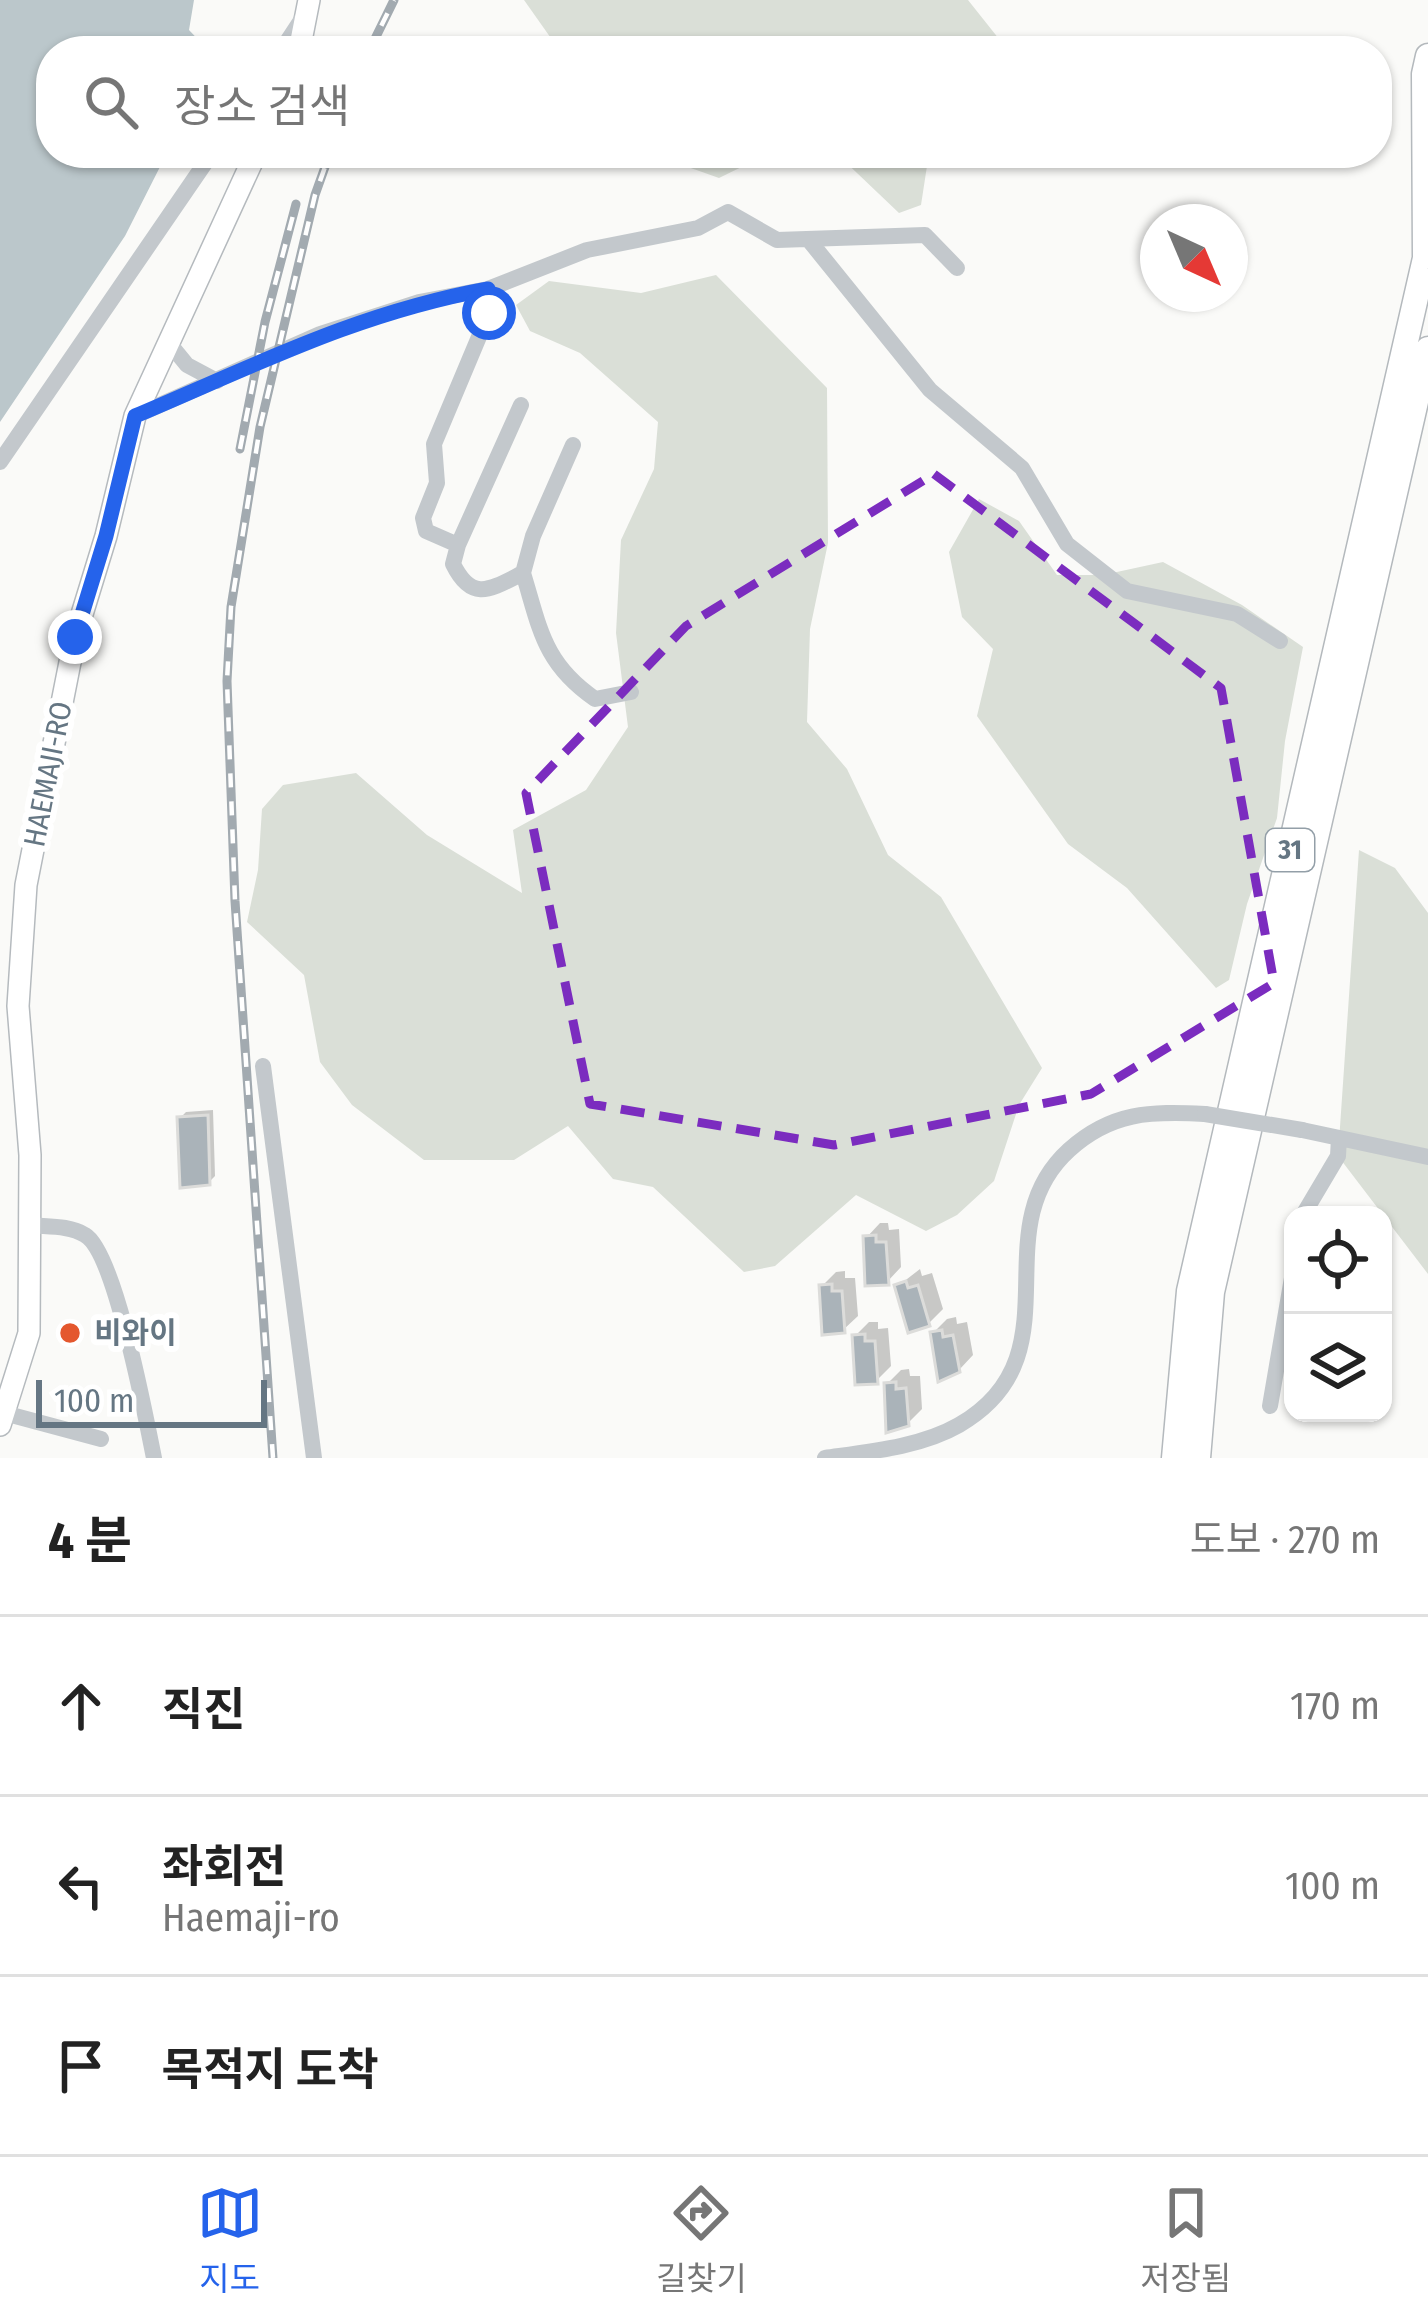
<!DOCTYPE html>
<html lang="ko">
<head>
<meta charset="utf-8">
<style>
	body { margin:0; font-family:"Fira Sans Condensed","Noto Sans KR",sans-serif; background:#f2f2f2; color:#222 }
	.controls { position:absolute; right:36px; bottom:36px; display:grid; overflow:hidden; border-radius:24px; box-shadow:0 3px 9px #0004 }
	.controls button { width:108px; height:108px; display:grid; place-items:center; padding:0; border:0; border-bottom:3px solid #e0e0e0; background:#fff; color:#222; font:60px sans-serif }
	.compass { position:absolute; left:1140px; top:204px; width:108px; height:108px; border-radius:50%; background:#fff; box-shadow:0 3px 9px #0004; rotate:136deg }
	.scale { position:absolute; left:36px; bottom:30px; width:231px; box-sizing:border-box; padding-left:12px; border:6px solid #657683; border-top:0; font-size:33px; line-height:42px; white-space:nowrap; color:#657683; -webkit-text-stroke:9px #fff; paint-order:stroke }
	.stop { position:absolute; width:36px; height:36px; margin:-27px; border:9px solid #2563eb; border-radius:50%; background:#fff }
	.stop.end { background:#2563eb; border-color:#fff; box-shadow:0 3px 12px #0008 }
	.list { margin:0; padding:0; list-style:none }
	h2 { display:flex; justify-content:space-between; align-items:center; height:156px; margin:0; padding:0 48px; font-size:51px }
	h2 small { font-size:39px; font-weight:400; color:#767676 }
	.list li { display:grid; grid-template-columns:78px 1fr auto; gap:36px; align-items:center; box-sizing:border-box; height:180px; padding:0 48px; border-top:3px solid #e0e0e0 }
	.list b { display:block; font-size:45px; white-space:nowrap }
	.list p { margin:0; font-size:39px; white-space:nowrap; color:#767676 }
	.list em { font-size:39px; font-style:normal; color:#767676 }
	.icon { flex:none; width:66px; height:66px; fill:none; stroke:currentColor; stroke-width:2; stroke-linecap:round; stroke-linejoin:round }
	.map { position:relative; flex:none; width:1428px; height:1458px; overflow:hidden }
	.search { position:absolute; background:#fff; box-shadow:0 3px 9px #0004; left:36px; right:36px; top:36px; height:132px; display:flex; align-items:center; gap:30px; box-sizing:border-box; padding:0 42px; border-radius:48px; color:#767676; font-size:45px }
	.sheet { height:696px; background:#fff }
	nav { display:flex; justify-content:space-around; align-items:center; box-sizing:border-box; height:168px; border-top:3px solid #e0e0e0; background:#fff; font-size:33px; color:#767676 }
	nav a { display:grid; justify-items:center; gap:6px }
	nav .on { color:#2563eb }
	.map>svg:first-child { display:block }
	.green { fill:#dadfd7 }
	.water { fill:#bbc7cb }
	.shadow { fill:#0003 }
	.building { fill:#aab3b9; stroke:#dcdcda; stroke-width:3 }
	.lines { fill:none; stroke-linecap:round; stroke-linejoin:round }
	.major-casing { stroke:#b5babe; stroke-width:24 }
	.highway-casing { stroke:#b4b9bd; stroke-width:27 }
	.minor { stroke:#c3c8cc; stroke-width:16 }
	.major { stroke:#fff; stroke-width:21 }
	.highway { stroke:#fff; stroke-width:24 }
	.rail-casing { stroke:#a2aab0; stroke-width:9 }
	.rail { stroke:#fff; stroke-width:4.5; stroke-dasharray:14; stroke-linecap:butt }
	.minor-bridge { stroke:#c3c8cc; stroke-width:16 }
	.route { stroke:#2563eb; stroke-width:15 }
	.marked { fill:none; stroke:#7b2cbf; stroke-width:9; stroke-dasharray:24 15; stroke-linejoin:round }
	.poi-dot { fill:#e4572e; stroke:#fff; stroke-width:4.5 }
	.labels { text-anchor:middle; stroke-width:12; stroke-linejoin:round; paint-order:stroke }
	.shield { fill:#fff; stroke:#939fa8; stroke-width:3 }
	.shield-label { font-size:27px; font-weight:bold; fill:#657683 }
	.street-label { font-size:30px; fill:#657683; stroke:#fff }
	.poi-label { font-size:30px; font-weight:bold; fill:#657683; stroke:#fff; text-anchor:start }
</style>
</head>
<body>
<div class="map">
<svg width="1428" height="1458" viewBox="0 0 1428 1458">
	<rect width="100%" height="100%" fill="#fafaf8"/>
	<path class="green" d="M524,0h444l31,39 -10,12h-429z
		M662,153h108l-51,25 -48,-17z
		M836,153h93l-8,52 -22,8z
		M716,275l111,113 1,155 -18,86 -3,93 40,47 41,86 53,42 101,171 -23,37 -25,76 -37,34 -31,16 -70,-36 -81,71 -31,6 -91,-85 -40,-8 -45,-53 -54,34h-90l-72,-55 -32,-43 -16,-87 -57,-53 11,-52 4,-61 21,-24 73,-12 71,62 95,58 -9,-63 73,-40 42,-63 -12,-94 5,-93 33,-71 4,-47 -78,-69 -50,-22 -14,-26 33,-24 92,12z
		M979,499l40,22 38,54h46l60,-13 79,43 61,42 -18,94 -8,77 -30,86 -18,76 -13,8 -89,-100 -59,-44 -91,-128 16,-67 -31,-32 -13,-65z
		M1359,850l36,18 33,45v361l-90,-118z"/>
	<path class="water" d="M0,0h194l-5,30 20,21h-158v102h116l-42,83 -125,186z"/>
	<path class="shadow" d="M213,1110l2,66 -6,6 -29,-64 6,-6z
		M880,1223h8l1,7 10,-1 2,38 -14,15 -21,-44z
		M920,1269l2,7 10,-3 11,36 -14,14 -31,-37z
		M845,1271v7h10l3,38 -15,14 -21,-44 14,-14z
		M956,1317l1,7 10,-2 6,33 -14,15 -26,-37 14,-14z
		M869,1322h9v7l10,-1 3,38 -15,15 -21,-45z
		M909,1369l1,7h10l2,33 -15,15 -20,-40 14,-14z"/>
	<path class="building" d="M208,1115l2,70 -30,3 -3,-71z
		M876,1235v7h10l3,43 -24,1 -2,-50z
		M906,1281l2,7 10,-3 12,41 -22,7 -14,-48z
		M832,1284v7h10l3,42 -23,2 -3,-50z
		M942,1330l1,7 10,-2 7,37 -22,10 -8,-50z
		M865,1334v7h10l3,43 -23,1 -3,-50z
		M896,1382v7l10,-1 3,38 -23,7 -2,-50z"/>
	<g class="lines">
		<g class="major-casing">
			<path id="major" d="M299,51l10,-51
				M0,1425l29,-92 1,-178 -12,-149 8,-121 49,-248 31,-101 29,-120 121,-263"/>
		</g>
		<g class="highway-casing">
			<path id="highway" d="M1425,257l-1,-183 4,-18
				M1174,1458l15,-167 239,-1046
				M1198,1458l14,-166 216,-943"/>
		</g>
		<path class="minor" d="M281,51l21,-32
			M808,239l122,151 92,78 45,76 60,47 110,23 43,27
			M488,289l1,24 -55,131 3,39 -14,35 3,13 32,14 63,-140
			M169,343l18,22 30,16
			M135,416l185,-82 99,-32 69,-13 99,-39 111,-22 30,-16 49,28 148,-5 32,33
			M0,462l212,-309
			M458,545l-5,19c19,39 38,25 70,9l10,-37 40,-91
			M523,573c17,55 20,90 72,126l36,-7
			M263,1066l51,392
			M1302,1130l126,27
			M1303,1215l35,-59 1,-18
			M29,1225c18,2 40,0 56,10 30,17 61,184 69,223
			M1270,1406l23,-134
			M4,1413l97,26
			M825,1458c43,-6 96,-11 134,-33 121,-70 21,-194 110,-275 42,-38 81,-39 136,-36"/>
		<use href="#major" class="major"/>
		<use href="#highway" class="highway"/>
		<g class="rail-casing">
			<path id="rail" d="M369,51l25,-51
				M240,449l25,-127 31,-118
				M273,1458l-38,-557 -8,-220 4,-74 29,-180 55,-232 15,-42"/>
		</g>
		<use href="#rail" class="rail"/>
		<path class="minor-bridge" d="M1205,1114l97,16"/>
	</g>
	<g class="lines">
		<path class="route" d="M75,637l31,-101 29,-120c121,-51 222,-103 353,-127l1,24"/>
	</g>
	<path class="marked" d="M934,474l287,214 53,295 -183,111 -257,51 -244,-41 -64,-311 160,-167z"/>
	<circle class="poi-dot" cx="70" cy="1333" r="12"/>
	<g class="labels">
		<rect class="shield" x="1266" y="829" width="48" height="42" rx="9"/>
		<g class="shield-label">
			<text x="1290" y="859">31</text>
		</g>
		<g class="street-label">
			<text transform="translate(48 774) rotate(-79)" y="10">HAEMAJI-RO</text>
		</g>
		<g class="poi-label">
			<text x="94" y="1343">비와이</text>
		</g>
	</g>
</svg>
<div class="controls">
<button><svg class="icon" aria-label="locate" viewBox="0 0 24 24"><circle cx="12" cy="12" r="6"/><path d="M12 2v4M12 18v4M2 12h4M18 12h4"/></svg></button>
<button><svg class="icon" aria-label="layers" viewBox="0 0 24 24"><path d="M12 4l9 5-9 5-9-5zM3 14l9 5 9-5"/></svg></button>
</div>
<svg class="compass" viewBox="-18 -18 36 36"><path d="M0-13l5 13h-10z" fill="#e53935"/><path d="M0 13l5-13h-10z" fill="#767676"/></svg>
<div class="scale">100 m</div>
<div class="stop" style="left:489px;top:313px"></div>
<div class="stop end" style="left:75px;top:637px"></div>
<div class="search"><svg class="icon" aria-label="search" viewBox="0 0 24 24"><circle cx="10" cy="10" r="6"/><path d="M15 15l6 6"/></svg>장소 검색</div>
</div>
<section class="sheet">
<h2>4 분<small>도보 · 270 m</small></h2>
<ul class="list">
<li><svg class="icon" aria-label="ahead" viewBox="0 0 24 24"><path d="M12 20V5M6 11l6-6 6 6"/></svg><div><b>직진</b></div><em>170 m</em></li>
<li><svg class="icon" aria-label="left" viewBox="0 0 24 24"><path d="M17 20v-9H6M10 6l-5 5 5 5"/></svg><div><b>좌회전</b><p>Haemaji-ro</p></div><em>100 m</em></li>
<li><svg class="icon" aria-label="arrive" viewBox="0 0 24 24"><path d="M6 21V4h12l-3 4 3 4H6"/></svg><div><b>목적지 도착</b></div></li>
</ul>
</section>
<nav>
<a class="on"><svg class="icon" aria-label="map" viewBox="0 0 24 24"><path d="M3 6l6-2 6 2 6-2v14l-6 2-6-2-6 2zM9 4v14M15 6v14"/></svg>지도</a>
<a><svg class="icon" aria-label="directions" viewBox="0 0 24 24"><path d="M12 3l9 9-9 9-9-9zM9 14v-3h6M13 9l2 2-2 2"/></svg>길찾기</a>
<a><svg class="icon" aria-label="saved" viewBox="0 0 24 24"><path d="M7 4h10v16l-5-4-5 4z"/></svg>저장됨</a>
</nav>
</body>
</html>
